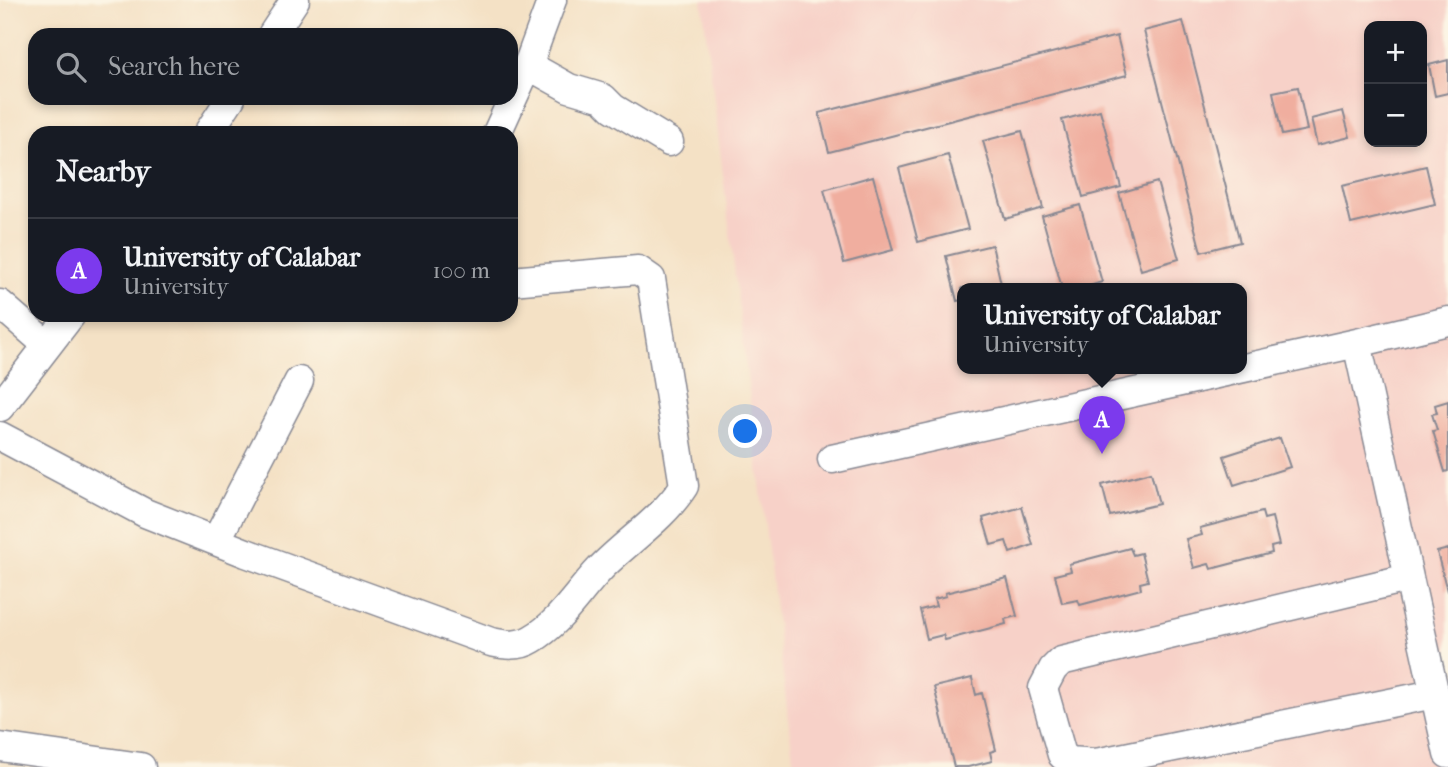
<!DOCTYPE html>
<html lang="en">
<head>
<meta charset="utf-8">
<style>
	body { margin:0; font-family:"IM FELL French Canon",serif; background:#242831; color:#f1f3f6 }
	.controls { position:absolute; right:21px; top:21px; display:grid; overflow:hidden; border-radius:14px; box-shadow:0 4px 10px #0003 }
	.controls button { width:63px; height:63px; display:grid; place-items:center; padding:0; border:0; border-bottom:2px solid #363941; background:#171b24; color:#f1f3f6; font:35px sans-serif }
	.you { position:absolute; left:746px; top:432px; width:24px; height:24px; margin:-18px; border:5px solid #fff; border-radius:50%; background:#1a73e8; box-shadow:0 0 0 10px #1a73e833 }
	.badge { display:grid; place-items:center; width:46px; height:46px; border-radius:50%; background:#7c3aed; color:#fff; font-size:23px; font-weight:700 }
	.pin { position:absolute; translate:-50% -58px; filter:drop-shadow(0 2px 4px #0008) }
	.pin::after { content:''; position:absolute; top:37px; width:24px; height:21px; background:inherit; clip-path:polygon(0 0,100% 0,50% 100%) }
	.popup { position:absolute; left:957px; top:283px; width:290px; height:91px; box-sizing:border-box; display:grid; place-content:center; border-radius:14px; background:#171b24; filter:drop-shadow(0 2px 5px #0005); font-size:23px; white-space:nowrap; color:#9ea1a6 }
	.popup b { font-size:26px; color:#f1f3f6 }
	.popup::after { content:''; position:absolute; left:50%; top:100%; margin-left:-14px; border:14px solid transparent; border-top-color:#171b24 }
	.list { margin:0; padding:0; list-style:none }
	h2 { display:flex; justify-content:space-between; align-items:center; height:91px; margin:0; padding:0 28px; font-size:30px }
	h2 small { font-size:23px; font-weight:400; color:#9ea1a6 }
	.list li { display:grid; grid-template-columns:46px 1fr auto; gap:21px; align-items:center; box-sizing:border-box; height:105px; padding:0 28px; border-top:2px solid #363941 }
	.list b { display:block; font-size:26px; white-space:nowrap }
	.list p { margin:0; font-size:23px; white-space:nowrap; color:#9ea1a6 }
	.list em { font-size:23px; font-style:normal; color:#9ea1a6 }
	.icon { flex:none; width:38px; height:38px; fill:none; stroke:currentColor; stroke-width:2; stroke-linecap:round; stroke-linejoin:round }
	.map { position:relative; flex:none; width:1448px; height:767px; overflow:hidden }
	.search { position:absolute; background:#171b24; box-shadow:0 4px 10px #0003; left:28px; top:28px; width:490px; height:77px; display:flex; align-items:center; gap:18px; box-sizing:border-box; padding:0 24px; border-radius:21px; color:#9ea1a6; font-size:26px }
	.panel { position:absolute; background:#171b24; box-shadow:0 4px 10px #0003; left:28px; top:126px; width:490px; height:196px; border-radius:21px }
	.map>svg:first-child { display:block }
	.built { fill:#f7d1c8; fill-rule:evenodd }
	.building { fill:#f0ae9f }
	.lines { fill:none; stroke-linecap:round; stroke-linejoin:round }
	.minor-casing { stroke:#888892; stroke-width:31 }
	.minor { stroke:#fff; stroke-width:28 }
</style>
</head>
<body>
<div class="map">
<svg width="1448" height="767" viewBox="0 0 1448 767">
	<rect width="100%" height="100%" fill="#fcf5e5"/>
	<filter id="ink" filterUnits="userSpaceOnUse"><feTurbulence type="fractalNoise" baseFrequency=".0143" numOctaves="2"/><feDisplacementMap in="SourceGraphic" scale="14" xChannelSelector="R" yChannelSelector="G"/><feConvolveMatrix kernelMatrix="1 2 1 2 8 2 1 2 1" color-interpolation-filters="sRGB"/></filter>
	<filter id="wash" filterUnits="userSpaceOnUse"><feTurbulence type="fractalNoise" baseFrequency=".00686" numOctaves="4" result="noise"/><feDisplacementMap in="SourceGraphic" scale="28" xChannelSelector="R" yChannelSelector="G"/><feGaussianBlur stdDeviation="1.57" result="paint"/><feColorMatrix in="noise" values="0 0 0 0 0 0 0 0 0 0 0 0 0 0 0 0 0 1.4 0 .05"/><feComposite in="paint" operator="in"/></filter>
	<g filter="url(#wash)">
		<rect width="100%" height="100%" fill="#f4e1c5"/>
		<path class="built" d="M702,0h746v767h-654zM1369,26h53v116h-53zM962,288h280v80h-280z"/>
		<g id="blocks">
			<path class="building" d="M1183,21l57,221 -39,10 -57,-221z
				M1117,36l10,39 -298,77 -10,-39z
				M1448,60v33l-13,3 -6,-31z
				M1298,87l9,43 -25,5 -9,-43z
				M1100,110l21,77 -38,10 -21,-77z
				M1343,111l7,26 -33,8 -6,-26z
				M1022,131l21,77 -38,11 -22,-78z
				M948,155l20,74 -50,13 -19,-74z
				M1426,166l9,38 -84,20 -9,-38z
				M873,176l20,74 -49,13 -20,-73z
				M1157,182l22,77 -38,11 -22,-77z
				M1080,205l22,77 -19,6h-21l-20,-72z
				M992,245l10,43h-40v12l-5,1 -11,-45z
				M1448,401v70l-3,1 -12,-41 4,-1 -5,-16 5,-1 -2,-8z
				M1280,438l10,29 -56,18 -10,-29z
				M1151,472l8,32 -49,12 -8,-31z
				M1022,507l11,38 -23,8 -4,-12 -15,4 -8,-27z
				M1262,512l2,7 8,-2 7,28 -8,2 1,6 -61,16 -2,-5 -15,4 -8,-29 16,-4 -2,-7z
				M1130,548l3,7 8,-2 7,28 -8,2 1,6 -61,16 -2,-5 -16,3 -7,-28 16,-4 -2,-7z
				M1448,549v42h-1l-10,-39z
				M1007,578l10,38 -12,3 1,5 -61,16 -2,-5 -16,4 -7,-29 16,-4 -2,-7 12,-3 -1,-3z
				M972,678l4,17 6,-2 14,57 -6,2 2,9 -24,6h-14l-20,-80z"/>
		</g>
	</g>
	<g filter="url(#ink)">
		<use href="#blocks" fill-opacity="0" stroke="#888892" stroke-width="2"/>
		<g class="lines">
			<g class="minor-casing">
				<path id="minor" d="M272,35l23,-35
					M528,65l41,23 34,10 10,10 56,34
					M208,133l23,-35
					M497,133l31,-68 24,-65
					M0,304l47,41
					M1357,343l91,411
					M0,407l71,-92
					M0,436l145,77 101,40 245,89c14,3 28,5 41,-3 28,-16 46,-47 68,-70 27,-28 63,-50 84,-83l-33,-207 -13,-9 -127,11
					M832,459l525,-116 91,-22
					M216,541l83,-160
					M1408,578l-347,83 -8,8 -10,19 19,67 8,6 26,2 338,-69
					M0,747l141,20"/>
			</g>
			<use href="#minor" class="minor"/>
		</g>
	</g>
</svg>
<div class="controls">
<button>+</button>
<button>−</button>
</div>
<div class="you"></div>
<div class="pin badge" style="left:1102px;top:454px">A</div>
<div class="popup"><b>University of Calabar</b>University</div>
<div class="search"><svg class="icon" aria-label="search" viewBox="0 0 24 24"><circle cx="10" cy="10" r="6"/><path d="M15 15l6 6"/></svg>Search here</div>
<section class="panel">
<h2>Nearby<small></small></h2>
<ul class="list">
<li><span class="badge">A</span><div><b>University of Calabar</b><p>University</p></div><em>100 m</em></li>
</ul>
</section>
</div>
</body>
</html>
